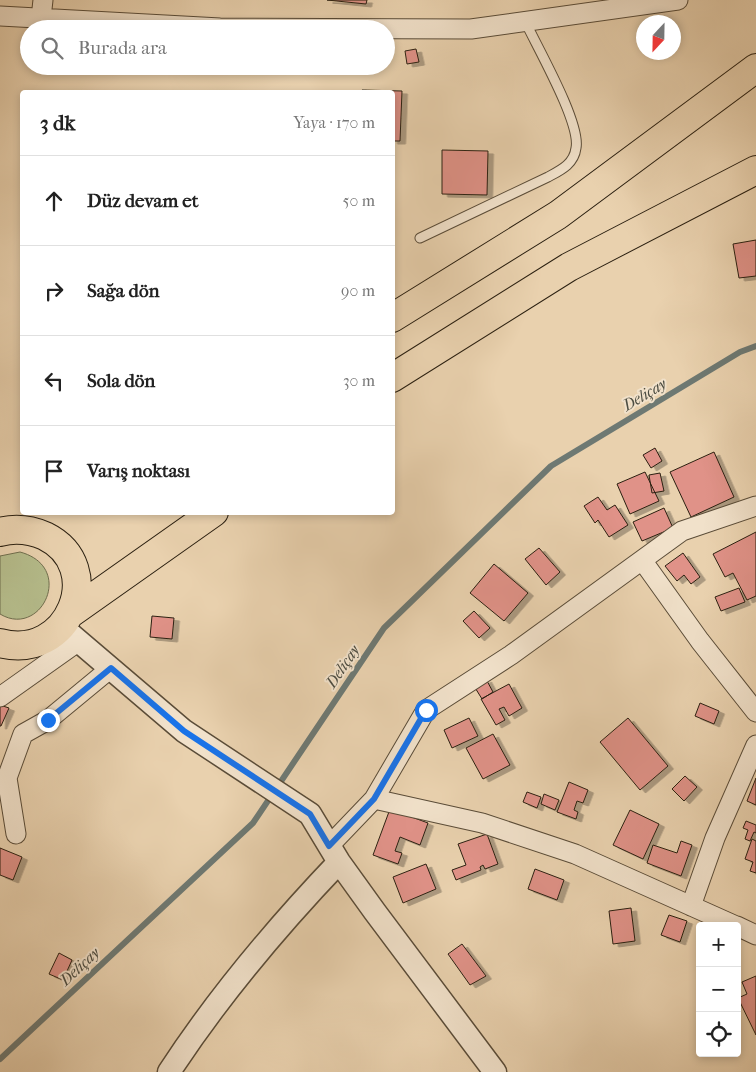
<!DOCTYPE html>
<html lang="tr">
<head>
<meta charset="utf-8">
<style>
	body { margin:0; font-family:"IM FELL French Canon",serif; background:#f2f2f2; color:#222 }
	.controls { position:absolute; right:15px; bottom:15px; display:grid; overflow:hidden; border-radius:5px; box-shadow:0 2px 8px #0003 }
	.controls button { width:45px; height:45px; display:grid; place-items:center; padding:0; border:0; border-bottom:1px solid #e0e0e0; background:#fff; color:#222; font:25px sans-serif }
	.compass { position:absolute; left:636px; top:15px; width:45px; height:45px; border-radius:50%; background:#fff; box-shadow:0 2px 8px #0003; rotate:202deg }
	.stop { position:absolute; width:15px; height:15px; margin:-11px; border:4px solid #1a73e8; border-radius:50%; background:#fff }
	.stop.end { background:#1a73e8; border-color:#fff; box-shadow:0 1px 5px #0008 }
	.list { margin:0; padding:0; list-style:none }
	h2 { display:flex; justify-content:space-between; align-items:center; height:65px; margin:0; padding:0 20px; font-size:21px }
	h2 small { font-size:16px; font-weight:400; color:#767676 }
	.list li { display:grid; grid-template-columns:32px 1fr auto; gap:15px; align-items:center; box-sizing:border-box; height:90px; padding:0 20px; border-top:1px solid #e0e0e0 }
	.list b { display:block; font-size:19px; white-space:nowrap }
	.list em { font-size:16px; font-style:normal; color:#767676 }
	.icon { flex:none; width:28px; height:28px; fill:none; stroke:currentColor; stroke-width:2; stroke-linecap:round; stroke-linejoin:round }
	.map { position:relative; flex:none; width:756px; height:1072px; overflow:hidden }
	.search { position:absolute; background:#fff; box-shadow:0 2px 8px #0003; left:20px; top:20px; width:375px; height:55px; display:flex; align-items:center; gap:12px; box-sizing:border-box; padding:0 18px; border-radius:28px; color:#767676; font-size:19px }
	.panel { position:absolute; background:#fff; box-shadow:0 2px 8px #0003; left:20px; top:90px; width:375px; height:425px; border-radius:5px }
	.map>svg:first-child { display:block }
	.green { fill:#b5bc8b; stroke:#706e4e }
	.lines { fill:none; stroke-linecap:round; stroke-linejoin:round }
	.stream { stroke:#6e7973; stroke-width:6 }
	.building { fill:#e09288; stroke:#2b2011; filter:url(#shadow) }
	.service-casing { stroke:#5a4c38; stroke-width:11 }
	.minor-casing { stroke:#5a4c38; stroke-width:21 }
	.tertiary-casing { stroke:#5a4c38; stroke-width:25 }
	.trunk-casing { stroke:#2b2011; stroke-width:30 }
	.service { stroke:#f1e1ca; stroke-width:9 }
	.minor { stroke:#f1e1ca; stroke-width:19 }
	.tertiary { stroke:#f1e1ca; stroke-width:22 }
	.trunk { stroke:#e9d1ae; stroke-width:28 }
	.route { stroke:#1a73e8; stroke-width:6 }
	.labels { text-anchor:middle; stroke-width:4; stroke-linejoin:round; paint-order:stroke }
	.water-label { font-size:16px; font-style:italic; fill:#4d4d42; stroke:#f1e1ca }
</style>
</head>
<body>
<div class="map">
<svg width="756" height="1072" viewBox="0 0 756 1072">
	<defs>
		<filter id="shadow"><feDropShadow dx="5.5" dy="3" stdDeviation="0" flood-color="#0004"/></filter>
	</defs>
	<rect width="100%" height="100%" fill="#e9d1ae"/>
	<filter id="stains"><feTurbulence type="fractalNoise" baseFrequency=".004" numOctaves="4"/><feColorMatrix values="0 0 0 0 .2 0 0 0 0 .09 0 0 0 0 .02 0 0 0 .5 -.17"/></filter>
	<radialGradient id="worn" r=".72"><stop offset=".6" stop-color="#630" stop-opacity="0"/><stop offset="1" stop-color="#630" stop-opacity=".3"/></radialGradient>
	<path class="green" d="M20,552c56,15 21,87 -20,62v-58z"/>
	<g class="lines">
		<path class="stream" d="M0,1059l253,-236 131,-195 167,-162 189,-114 16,-6"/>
	</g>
	<path class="building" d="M327,0h40l-1,4z
		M416,49l3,13 -12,2 -2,-13z
		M362,90l40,1 -2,50h-8v-49h-30z
		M442,150l46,1 -1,44 -45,-1z
		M756,240v36l-17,2 -6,-34z
		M655,448l7,13 -11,7 -8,-13z
		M714,452l20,45 -43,20 -21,-45z
		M645,472l14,29 -29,13 -13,-30z
		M660,473l4,18 -12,2 -3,-18z
		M598,497l9,13 8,-5 13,20 -19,12 -11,-17 -3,3 -11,-17z
		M664,508l9,20 -31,13 -9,-19z
		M756,532v64l-9,4 -14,-27 -8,4 -12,-23z
		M539,548l21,24 -14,13 -21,-26z
		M683,553l17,24 -9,7 -7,-9 -7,6 -12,-15z
		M494,564l34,29 -24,28 -34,-28z
		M739,588l6,14 -24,9 -6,-14z
		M474,611l16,17 -11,10 -16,-17z
		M152,616l22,2 -2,21 -22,-2z
		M486,679l7,13 -11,7 -8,-13z
		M509,684l13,24 -13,8 -5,-9 -5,2 6,11 -9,5 -15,-26z
		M700,703l19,8 -5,13 -19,-8z
		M0,705l9,3 -8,18h-1z
		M469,718l9,18 -26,12 -8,-18z
		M628,718l40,48 -28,24 -40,-48z
		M493,734l17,31 -27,14 -17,-31z
		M685,776l12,11 -13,14 -12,-12z
		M756,778v27l-9,-4z
		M569,782l19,8 -5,13 -6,-2 -3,9 4,2 -2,7 -19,-7z
		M527,792l14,5 -4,11 -14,-6z
		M544,794l15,6 -4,10 -14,-6z
		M390,809l38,14 -8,22 -20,-8 -5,14 7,2 -4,11 -25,-9z
		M630,810l29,14 -16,35 -30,-14z
		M746,821l10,4v8l-2,-1 -4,9 -5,-2 3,-9 -5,-2z
		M487,834l11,30 -13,5 -2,-4 -3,2 1,3 -25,10 -4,-10 14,-5 -8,-21z
		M752,839l4,2v32l-6,-2 3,-9 -8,-3z
		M681,841l11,4 -11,31 -34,-13 6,-18 24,8z
		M0,848l22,9 -9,23 -13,-5z
		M426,864l10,25 -33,14 -10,-26z
		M535,869l29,11 -7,20 -29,-11z
		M631,908l4,33 -22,3 -4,-33z
		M669,915l18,6 -7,21 -19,-7z
		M462,944l24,32 -16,9 -22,-31z
		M59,953l13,7 -9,20 -14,-6z
		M756,976v59l-18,-37 9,-4 -5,-12z"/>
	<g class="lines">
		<g class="service-casing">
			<path id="service" d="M420,238l128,-61c13,-7 26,-13 28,-29 5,-25 -39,-101 -51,-127"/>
		</g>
		<g class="minor-casing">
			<path id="minor" d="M0,16l220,12 251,1 207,-29
				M41,18l2,-18
				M642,560l58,81 56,71
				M0,697l79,-56
				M374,799l108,24 93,31 161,72
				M16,834l-9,-56 16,-44 25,-14 63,-52
				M329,846l45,-47 52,-89 85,-55 171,-124 74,-25
				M691,906l24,-68 41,-93
				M737,926l19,9"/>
		</g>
		<g class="tertiary-casing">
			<path id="tertiary" d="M62,627l122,104 126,83 29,48 36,50 120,160
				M169,1072c49,-75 108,-145 170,-210"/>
		</g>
		<g class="trunk-casing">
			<path id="trunk" d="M392,318l166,-103 198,-147
				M392,378l177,-111 187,-97
				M0,532c15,-4 31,-2 45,4 63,31 24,126 -45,107
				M71,613l143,-101"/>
		</g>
		<use href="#service" class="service"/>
		<use href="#minor" class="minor"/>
		<use href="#tertiary" class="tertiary"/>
		<use href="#trunk" class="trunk"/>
	</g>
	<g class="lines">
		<path class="route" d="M48,720l63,-52 73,63 126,83 19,32 45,-47 52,-89"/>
	</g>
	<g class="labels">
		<g class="water-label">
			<text transform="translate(644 394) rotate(-31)" y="6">Deliçay</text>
			<text transform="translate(342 666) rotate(-56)" y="6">Deliçay</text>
			<text transform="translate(79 966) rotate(-43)" y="6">Deliçay</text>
		</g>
	</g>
	<rect width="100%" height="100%" filter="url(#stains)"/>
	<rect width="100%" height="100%" fill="url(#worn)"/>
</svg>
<div class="controls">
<button>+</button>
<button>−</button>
<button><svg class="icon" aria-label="locate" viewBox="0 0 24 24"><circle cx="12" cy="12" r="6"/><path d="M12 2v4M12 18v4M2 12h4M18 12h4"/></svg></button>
</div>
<svg class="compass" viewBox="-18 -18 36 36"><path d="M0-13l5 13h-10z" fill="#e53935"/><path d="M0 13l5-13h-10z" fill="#767676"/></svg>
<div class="stop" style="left:426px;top:710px"></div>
<div class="stop end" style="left:48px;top:720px"></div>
<div class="search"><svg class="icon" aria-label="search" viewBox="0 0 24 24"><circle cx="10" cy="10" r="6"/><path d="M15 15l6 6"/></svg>Burada ara</div>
<section class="panel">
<h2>3 dk<small>Yaya · 170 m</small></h2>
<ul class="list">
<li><svg class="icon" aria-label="ahead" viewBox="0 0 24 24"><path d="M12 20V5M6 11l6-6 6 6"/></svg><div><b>Düz devam et</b></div><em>50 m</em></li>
<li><svg class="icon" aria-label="right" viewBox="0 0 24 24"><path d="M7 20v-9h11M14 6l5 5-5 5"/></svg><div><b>Sağa dön</b></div><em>90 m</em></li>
<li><svg class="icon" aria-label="left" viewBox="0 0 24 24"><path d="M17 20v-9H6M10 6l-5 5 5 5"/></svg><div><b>Sola dön</b></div><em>30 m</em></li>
<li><svg class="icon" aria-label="arrive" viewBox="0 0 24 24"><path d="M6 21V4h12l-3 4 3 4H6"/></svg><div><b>Varış noktası</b></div></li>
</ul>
</section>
</div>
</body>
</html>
